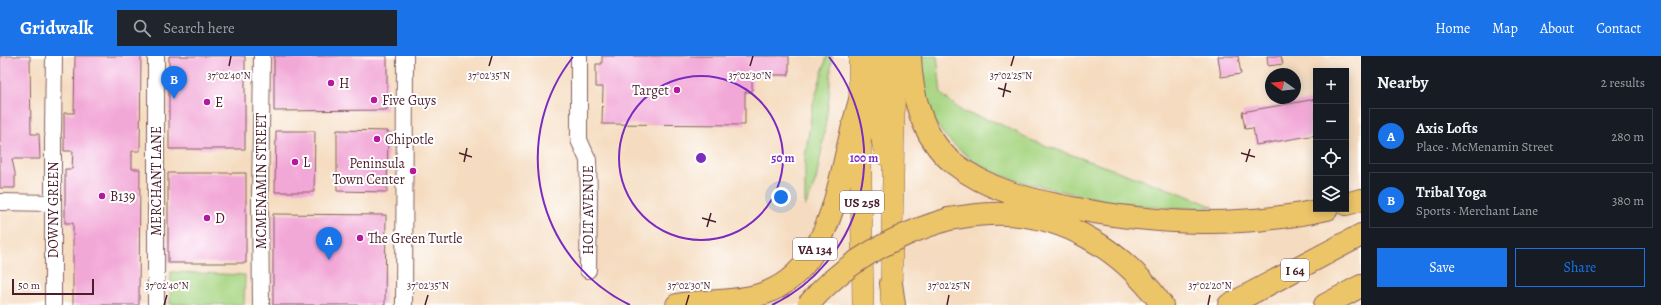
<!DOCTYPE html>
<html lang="en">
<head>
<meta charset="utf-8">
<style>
	body { margin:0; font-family:Alegreya,serif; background:#20242c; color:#f1f3f6 }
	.controls { position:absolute; right:12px; top:12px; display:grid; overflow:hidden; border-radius:0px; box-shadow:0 2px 10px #0003 }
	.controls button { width:36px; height:36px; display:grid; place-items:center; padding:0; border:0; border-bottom:1px solid #363941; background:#171b24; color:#f1f3f6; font:20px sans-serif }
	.compass { position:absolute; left:1265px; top:12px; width:36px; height:36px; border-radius:50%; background:#171b24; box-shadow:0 2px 10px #0003; rotate:285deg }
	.scale { position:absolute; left:12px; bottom:10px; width:82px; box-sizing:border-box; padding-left:4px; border:2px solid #4a1f2b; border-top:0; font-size:11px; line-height:14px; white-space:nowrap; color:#4a1f2b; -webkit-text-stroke:3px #fff; paint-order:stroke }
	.you { position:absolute; left:781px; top:141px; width:14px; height:14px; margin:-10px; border:3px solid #fff; border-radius:50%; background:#1a73e8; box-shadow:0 0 0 6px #1a73e833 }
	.badge { display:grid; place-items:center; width:26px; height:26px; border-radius:50%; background:#1a73e8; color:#fff; font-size:13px; font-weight:700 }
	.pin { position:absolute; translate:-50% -33px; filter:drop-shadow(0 1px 2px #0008) }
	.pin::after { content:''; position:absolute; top:21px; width:14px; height:12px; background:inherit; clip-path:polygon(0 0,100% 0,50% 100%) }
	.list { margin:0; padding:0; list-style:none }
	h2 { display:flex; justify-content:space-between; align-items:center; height:52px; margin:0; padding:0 16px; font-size:17px }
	h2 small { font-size:13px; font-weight:400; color:#9ea1a6 }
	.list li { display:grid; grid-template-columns:26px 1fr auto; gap:12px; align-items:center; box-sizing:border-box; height:56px; margin:0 8px 8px; padding:0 8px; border:1px solid #363941; border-radius:0px }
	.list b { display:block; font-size:15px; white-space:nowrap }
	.list p { margin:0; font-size:13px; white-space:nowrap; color:#9ea1a6 }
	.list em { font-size:13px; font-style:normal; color:#9ea1a6 }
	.actions { display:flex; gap:8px; padding:12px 16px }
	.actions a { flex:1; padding:9px 0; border:1px solid #1a73e8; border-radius:0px; text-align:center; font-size:14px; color:#1a73e8 }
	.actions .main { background:#1a73e8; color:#fff }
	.icon { flex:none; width:22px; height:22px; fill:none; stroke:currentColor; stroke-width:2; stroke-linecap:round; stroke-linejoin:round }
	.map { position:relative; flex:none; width:1361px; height:249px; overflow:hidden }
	header { display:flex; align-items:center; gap:24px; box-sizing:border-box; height:56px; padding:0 20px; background:#1a73e8; color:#fff }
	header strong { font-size:19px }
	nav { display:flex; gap:22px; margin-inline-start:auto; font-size:14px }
	.search { width:280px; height:36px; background:#20242c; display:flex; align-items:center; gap:10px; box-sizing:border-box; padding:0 14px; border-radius:0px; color:#9ea1a6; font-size:15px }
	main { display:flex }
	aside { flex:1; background:#171b24 }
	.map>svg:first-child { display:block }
	.green { fill:#a7d582; stroke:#787a56 }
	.building { fill:#f2a8d7 }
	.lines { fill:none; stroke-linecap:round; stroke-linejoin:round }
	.minor-casing { stroke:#86615f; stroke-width:18 }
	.major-casing { stroke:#86615f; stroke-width:22 }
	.highway-casing { stroke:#86615f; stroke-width:24 }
	.minor { stroke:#fff; stroke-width:16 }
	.major { stroke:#edc569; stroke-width:21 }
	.highway { stroke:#edc569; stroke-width:22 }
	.highway-bridge-casing { stroke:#86615f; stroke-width:24; stroke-linecap:butt }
	.highway-bridge { stroke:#edc569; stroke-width:22 }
	.ticks { fill:none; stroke:#4a1f2b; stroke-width:1.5 }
	.ring { fill:none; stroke:#7b2cbf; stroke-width:2 }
	.poi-dot { fill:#b5179e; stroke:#fff; stroke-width:1.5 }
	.labels { text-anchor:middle; stroke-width:4; stroke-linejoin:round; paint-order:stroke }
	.shield { fill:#fff; stroke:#80626b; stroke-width:1 }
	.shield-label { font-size:13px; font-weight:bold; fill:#4a1f2b }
	.poi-label { font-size:14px; fill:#4a1f2b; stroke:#fff; text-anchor:start }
	.street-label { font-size:14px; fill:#4a1f2b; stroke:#fff }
	.ticks-label { font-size:10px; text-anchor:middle; fill:#4a1f2b; stroke:#fff; stroke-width:4; stroke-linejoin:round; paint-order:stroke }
	.centre { fill:#7b2cbf; stroke:#fff; stroke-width:2 }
	.ring-label { font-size:12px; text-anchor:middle; font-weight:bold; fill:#7b2cbf; stroke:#fff; stroke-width:4; stroke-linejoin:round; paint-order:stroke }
</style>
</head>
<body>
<header>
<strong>Gridwalk</strong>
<div class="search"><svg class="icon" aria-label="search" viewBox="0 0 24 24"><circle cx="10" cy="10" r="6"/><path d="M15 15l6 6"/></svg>Search here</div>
<nav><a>Home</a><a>Map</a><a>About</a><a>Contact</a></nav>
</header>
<main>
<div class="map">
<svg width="1361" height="249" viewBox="0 0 1361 249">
	<rect width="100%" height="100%" fill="#fff"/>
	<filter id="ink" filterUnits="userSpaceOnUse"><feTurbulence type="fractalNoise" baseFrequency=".025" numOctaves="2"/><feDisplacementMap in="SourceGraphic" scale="8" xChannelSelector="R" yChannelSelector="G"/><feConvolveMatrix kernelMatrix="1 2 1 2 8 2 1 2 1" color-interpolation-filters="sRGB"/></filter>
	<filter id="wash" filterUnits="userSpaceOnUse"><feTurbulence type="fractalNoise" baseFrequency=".012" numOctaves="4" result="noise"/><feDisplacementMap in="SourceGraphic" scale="16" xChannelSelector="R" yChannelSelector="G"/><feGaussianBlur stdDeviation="0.9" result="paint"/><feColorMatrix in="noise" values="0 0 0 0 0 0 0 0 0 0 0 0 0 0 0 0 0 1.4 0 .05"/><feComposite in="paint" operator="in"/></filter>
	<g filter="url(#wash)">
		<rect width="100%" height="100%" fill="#f5dcc0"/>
		<path class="green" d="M827,0h5l-3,42 -7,50 -6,32 -11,27v-49l8,-54z
			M920,0h17l4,38 22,18 35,11 37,19 145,51 34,14c-55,5 -110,-6 -162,-18 -21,-5 -45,-10 -64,-20 -17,-9 -35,-23 -47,-38 -16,-22 -18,-49 -21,-75z
			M171,216l74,3 -1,30 -74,-1z"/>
		<g id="blocks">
			<path class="building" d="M0,0h30l1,78h8l1,25h-28l3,14v15h-15z
				M75,0h66l-1,95h-8v18h8l-1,136h-66v-82h-8v-54h7l1,-18h-9v-38h10z
				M169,0h76v93h-76z
				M274,0h113v54l-113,1z
				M602,0h187v19h-37v17h-7v33l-143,-1 1,-37h-7v-23h6z
				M1218,0h20l3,18 -20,3z
				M1267,0h14l2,8 -15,2z
				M1316,43v36l-60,10 -3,-17 -8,1 -3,-17z
				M337,74l51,1 -1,61 -50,-1z
				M276,75h39l-1,61h-39z
				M168,117h78v90h-78z
				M273,158l113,1 -1,90h-112z"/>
		</g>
	</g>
	<g filter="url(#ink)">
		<use href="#blocks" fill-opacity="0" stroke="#86615f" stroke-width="1"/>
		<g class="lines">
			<g class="minor-casing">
				<path id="minor" d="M156,0v249
					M579,0v84l9,20 1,39 -1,71
					M53,76l1,-76
					M0,146l53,1
					M53,249v-167
					M261,249l-1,-105 2,-144
					M404,249l1,-249"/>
			</g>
			<g class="major-casing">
				<path id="major" d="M859,0l4,249
					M876,0l2,63 7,36
					M891,244l4,-244"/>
			</g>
			<g class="highway-casing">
				<path id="highway" d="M910,0c1,38 12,81 42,106 35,28 78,38 120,46 87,17 169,20 255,1
					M1346,148l15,-4
					M949,163c14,-2 28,-5 42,-5 70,-3 132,36 171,91
					M891,227l3,22
					M677,249c27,-5 56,-2 82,-10 60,-17 75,-86 87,-139 4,-19 9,-38 14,-56
					M1229,249l132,-70
					M1325,249l36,-19"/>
			</g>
			<use href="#minor" class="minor"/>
			<use href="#major" class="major"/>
			<use href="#highway" class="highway"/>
			<g class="highway-bridge-casing">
				<path id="highway-bridge" d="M808,249c36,-43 87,-70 141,-86"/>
			</g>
			<use href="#highway-bridge" class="highway-bridge"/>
		</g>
	</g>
	<path class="ticks" d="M229,10l2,-10M489,10l3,-10M750,10l3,-10M1011,10l3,-10M998,32l13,4M1003,41l3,-14M459,97l13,4M1241,97l14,4M464,106l3,-14M1246,106l4,-13M702,162l14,4M707,171l4,-14M164,249l3,-10M425,249l3,-10M686,249l3,-10M947,249l2,-10M1208,249l2,-10"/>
	<g class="ring">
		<circle cx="701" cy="102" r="82"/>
		<path d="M630 249A163 163 0 0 1 573 1M829 1A163 163 0 0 1 772 249"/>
	</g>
	<g class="poi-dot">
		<circle cx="331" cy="27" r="4"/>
		<circle cx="677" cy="34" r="4"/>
		<circle cx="374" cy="44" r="4"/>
		<circle cx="207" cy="46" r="4"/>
		<circle cx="377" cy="83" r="4"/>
		<circle cx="295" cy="106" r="4"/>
		<circle cx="413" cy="115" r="4"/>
		<circle cx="102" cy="140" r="4"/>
		<circle cx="207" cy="162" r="4"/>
		<circle cx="360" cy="182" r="4"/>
	</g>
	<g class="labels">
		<g class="shield">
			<rect x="840" y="135" width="44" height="22" rx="3"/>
			<rect x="793" y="182" width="44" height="22" rx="3"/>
			<rect x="1281" y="203" width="28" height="22" rx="3"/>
		</g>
		<g class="shield-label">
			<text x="862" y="151">US 258</text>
			<text x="815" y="198">VA 134</text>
			<text x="1295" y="219">I 64</text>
		</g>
		<g class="poi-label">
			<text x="339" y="32">H</text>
			<text x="669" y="39" text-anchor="end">Target</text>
			<text x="382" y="49">Five Guys</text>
			<text x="215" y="51">E</text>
			<text x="385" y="88">Chipotle</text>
			<text x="303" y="111">L</text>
			<text x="405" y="112" text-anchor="end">Peninsula<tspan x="405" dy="16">Town Center</tspan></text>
			<text x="110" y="145">B139</text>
			<text x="215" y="167">D</text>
			<text x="368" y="187">The Green Turtle</text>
		</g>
		<g class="street-label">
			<text transform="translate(156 125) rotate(-90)" y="5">MERCHANT LANE</text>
			<text transform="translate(261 125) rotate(-90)" y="5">MCMENAMIN STREET</text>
			<text transform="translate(53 154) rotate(-90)" y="5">DOWNY GREEN</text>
			<text transform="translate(588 154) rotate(-90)" y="5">HOLT AVENUE</text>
		</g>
	</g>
	<g class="ticks-label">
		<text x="229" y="23">37°02'40"N</text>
		<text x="489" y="23">37°02'35"N</text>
		<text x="750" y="23">37°02'30"N</text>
		<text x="1011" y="23">37°02'25"N</text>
		<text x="167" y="233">37°02'40"N</text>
		<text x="428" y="233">37°02'35"N</text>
		<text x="689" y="233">37°02'30"N</text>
		<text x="949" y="233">37°02'25"N</text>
		<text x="1210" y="233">37°02'20"N</text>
	</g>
	<circle cx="701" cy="102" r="6" class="centre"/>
	<g class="ring-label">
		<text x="783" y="106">50 m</text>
		<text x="864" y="106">100 m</text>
	</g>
</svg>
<div class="controls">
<button>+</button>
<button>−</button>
<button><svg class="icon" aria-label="locate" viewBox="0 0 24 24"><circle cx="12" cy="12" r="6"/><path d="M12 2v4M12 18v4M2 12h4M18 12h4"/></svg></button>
<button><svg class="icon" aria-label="layers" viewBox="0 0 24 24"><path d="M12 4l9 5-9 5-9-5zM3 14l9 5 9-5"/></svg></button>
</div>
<svg class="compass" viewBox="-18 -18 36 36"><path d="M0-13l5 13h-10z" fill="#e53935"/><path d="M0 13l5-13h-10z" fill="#9ea1a6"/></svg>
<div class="scale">50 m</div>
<div class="you"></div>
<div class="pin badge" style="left:329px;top:204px">A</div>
<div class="pin badge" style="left:174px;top:43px">B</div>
</div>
<aside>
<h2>Nearby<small>2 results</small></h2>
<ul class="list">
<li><span class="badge">A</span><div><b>Axis Lofts</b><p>Place · McMenamin Street</p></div><em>280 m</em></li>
<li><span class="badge">B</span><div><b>Tribal Yoga</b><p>Sports · Merchant Lane</p></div><em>380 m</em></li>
</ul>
<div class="actions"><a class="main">Save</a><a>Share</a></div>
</aside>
</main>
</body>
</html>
